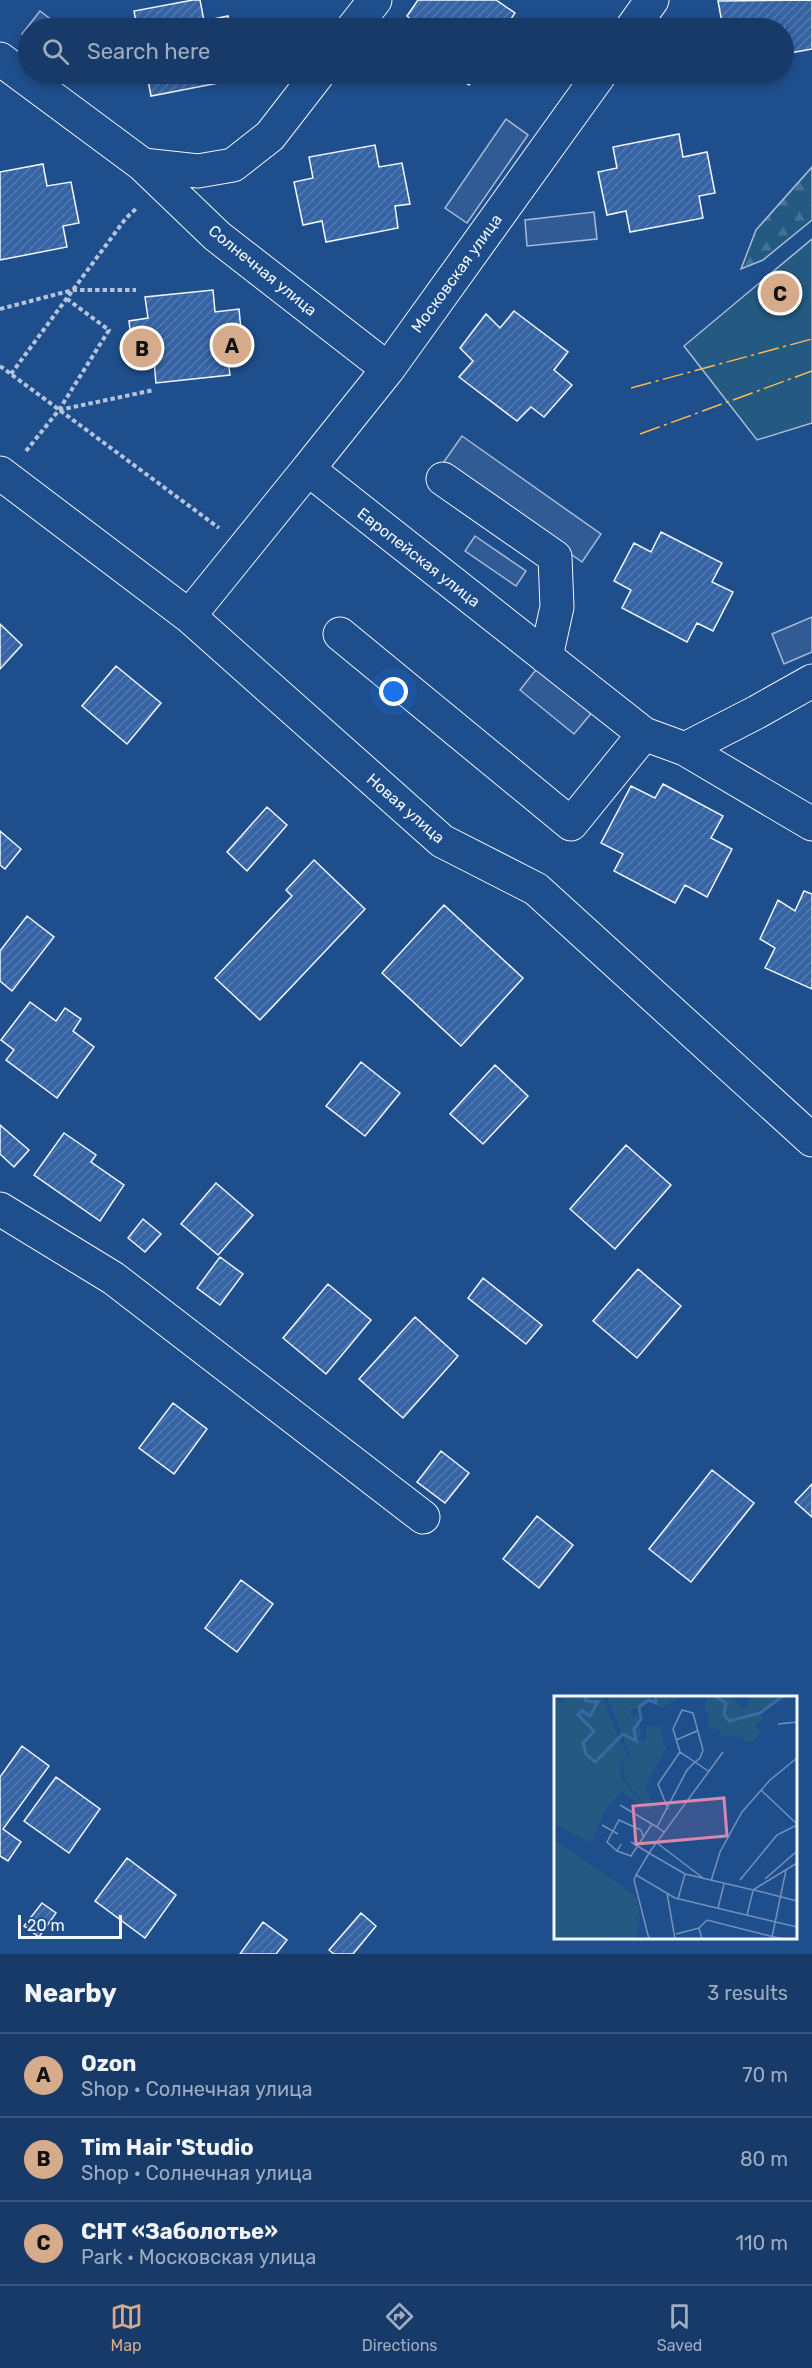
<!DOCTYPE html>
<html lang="en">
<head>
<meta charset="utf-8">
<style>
	body { margin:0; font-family:Rubik,sans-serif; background:#20416f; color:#f1f3f6 }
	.scale { position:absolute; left:18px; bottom:15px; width:104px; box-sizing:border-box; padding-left:6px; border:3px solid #f2f6ff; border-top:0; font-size:16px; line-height:21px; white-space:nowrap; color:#f2f6ff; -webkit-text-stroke:4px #1f4e8c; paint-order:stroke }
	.you { position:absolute; left:394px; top:692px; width:21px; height:21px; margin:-15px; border:4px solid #fff; border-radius:50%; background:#1a73e8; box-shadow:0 0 0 9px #1a73e833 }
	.badge { display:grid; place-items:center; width:39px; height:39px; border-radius:50%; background:#d6ab8b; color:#111; font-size:20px; font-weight:700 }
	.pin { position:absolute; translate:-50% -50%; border:3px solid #fff; box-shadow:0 2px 6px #0006 }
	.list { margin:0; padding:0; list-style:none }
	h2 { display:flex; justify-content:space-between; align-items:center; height:78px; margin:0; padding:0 24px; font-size:26px }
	h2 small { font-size:20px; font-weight:400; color:#9eadc0 }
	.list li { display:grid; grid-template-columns:39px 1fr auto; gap:18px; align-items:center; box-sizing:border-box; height:84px; padding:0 24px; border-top:2px solid #36547d }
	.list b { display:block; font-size:22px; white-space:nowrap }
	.list p { margin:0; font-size:20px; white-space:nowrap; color:#9eadc0 }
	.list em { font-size:20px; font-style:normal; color:#9eadc0 }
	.icon { flex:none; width:33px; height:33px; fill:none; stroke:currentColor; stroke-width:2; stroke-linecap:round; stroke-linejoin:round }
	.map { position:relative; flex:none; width:812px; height:1954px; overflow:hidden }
	.search { position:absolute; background:#173a69; box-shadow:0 3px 9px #0003; left:18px; right:18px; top:18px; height:66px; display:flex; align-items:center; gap:15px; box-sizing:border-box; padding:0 21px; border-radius:33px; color:#9eadc0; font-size:22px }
	.sheet { height:330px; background:#173a69 }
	nav { display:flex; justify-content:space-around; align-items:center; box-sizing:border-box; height:84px; border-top:2px solid #36547d; background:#173a69; font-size:16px; color:#9eadc0 }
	nav a { display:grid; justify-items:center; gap:3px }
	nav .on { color:#d6ab8b }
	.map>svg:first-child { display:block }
	.forest { fill:url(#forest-firs); stroke:#a8bbd7; stroke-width:1.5 }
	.garden { fill:#245a82; stroke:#a8bbd7; stroke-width:1.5 }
	.parking { fill:#305b95; stroke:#a8bbd7; stroke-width:1.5 }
	.building { fill:url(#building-hatch); stroke:#f2f6ff; stroke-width:1.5 }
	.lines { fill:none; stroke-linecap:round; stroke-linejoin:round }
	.minor-casing { stroke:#f2f6ff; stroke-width:35 }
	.path { stroke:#b3c4dc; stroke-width:4; stroke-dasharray:4.5 3; stroke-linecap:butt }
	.minor { stroke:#1f4e8c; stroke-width:33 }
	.power { stroke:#ffb74d; stroke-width:1.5; stroke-dasharray:21 4.5 3 4.5; stroke-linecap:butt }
	.labels { text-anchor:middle; stroke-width:4.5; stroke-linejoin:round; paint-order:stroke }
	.street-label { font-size:16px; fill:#f2f6ff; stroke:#1f4e8c }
	.inset-river { fill:none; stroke:#3b69a3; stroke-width:3 }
	.inset-road { fill:none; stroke:#7391ba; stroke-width:1.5 }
	.view { fill:#da87ad; fill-opacity:0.15; stroke:#da87ad; stroke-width:3 }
	.inset-edge { fill:none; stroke:#f2f6ff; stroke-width:3 }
</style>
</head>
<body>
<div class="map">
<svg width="812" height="1954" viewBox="0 0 812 1954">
	<defs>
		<pattern id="forest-firs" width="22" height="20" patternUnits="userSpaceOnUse" patternTransform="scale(1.5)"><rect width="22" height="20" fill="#245a82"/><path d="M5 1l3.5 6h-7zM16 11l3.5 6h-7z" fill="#447295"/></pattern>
		<pattern id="building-hatch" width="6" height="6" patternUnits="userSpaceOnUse" patternTransform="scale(1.5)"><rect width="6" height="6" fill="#3563a3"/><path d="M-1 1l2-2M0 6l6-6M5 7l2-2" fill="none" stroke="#537ab1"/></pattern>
	</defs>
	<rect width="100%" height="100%" fill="#1f4e8c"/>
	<path class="forest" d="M812,167v53l-49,40 -22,9 15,-39z"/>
	<path class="garden" d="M812,239v184l-55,17 -73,-94z"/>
	<path class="parking" d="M40,11l22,17h-34v11l-6,-5z
		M506,119l22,16 -61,88 -22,-15z
		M594,212l3,27 -70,7 -2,-26z
		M462,436l139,98 -19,28 -139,-99z
		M475,536l51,35 -10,15 -51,-35z
		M812,617v35l-28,12 -12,-30z
		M539,666l55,44 -20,24 -54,-44z"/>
	<path class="building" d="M193,0h7l4,21 24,-5 2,12h-93l-3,-17z
		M418,0h78l19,13 -10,15h-85l-13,-12z
		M812,0v49l-28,5v-26h-61l-5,-27z
		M126,74h96l2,8 -73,14 -4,-21 -20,4z
		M452,74h27l-10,11z
		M487,74h13l-5,5z
		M679,134l4,23 24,-5 8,41 -16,3 4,22 -73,14 -4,-21 -19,4 -9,-43 19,-4 -4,-21z
		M375,145l4,22 23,-4 8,41 -15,2 3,22 -72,14 -4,-21 -19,4 -9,-43 19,-4 -4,-21z
		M43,164l4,22 24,-4 8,41 -16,3 4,21 -67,13v-88z
		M213,290l2,22 24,-3 4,42 -16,2 3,22 -74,8 -2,-21 -20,2 -5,-43 19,-3 -3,-21z
		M514,311l54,41 -14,18 18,15 -28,32 -13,-10 -14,14 -58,-44 14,-16 -13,-13 26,-34 14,14z
		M661,532l61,31 -10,19 21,10 -20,39 -16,-8 -10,19 -65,-34 9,-18 -17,-9 20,-38 17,9z
		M0,624l22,21 -22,24z
		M116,666l45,37 -34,41 -45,-38z
		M663,784l60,32 -12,22 21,11 -25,48 -22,-12 -10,18 -61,-32 9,-17 -22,-11 30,-57 24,12z
		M267,807l20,18 -40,46 -20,-19z
		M0,831l21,18 -16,20 -5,-4z
		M314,860l51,49 -105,111 -45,-42 77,-82 -6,-6z
		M804,891l8,3v95l-47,-21 10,-20 -15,-9 18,-39 17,11z
		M444,905l79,73 -62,68 -79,-73z
		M27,916l27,21 -42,54 -12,-10v-30z
		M30,1002l26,19 9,-13 16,11 -8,12 21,16 -37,51 -51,-38 8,-10 -13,-10z
		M361,1062l39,31 -35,43 -39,-30z
		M495,1065l33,31 -45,48 -33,-30z
		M0,1125l29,25 -15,17 -14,-13z
		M64,1133l32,22 -5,7 33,23 -24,36 -66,-46z
		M626,1145l45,40 -56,64 -45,-40z
		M216,1183l37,32 -35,40 -37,-31z
		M143,1219l18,15 -16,18 -17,-14z
		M220,1257l23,17 -23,31 -23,-17z
		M638,1269l43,37 -44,52 -44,-37z
		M483,1278l59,47 -16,19 -58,-46z
		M328,1284l43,36 -45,54 -43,-36z
		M415,1317l43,39 -55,62 -44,-39z
		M173,1403l34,26 -33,45 -35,-26z
		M441,1451l28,22 -24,30 -28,-21z
		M712,1470l42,33 -63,79 -42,-33z
		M812,1484v33l-17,-15z
		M537,1516l36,29 -34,43 -36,-29z
		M241,1580l32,24 -36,48 -32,-24z
		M22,1746l27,20 -46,63 18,13 -13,19 -8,-5v-79z
		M56,1777l44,32 -31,44 -45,-32z
		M127,1858l49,37 -31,43 -50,-37z
		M42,1903l14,10 -17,24 -15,-11z
		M361,1913l15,13 -23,28h-19l-5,-4z
		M263,1922l24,18 -11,14h-36z"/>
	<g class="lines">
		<g class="minor-casing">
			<path id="minor" d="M353,28l22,-28
				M632,28l20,-28
				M0,59l143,106 74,71 171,133
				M143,165l55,6 35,-6 37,-29 48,-62
				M308,469l80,-100 212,-295
				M0,473l189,143 253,225 94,48 276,251
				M443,479l112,78 2,50 -11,50
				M189,616l119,-147 336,265 41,15 127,75
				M340,634l231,190 73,-90
				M685,749l72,-37 55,-31
				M0,1209l113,69 310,239"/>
		</g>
		<path class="path" d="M0,309l73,-19h63
			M0,366l219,162
			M11,374l115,-156 12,-11
			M59,410l95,-20
			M26,451l33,-41 50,-80 -42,-31"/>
		<use href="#minor" class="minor"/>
		<path class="power" d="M631,388l181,-49
			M640,434l172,-63"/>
	</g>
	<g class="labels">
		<g class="street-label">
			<text transform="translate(263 270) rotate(39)" y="6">Солнечная улица</text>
			<text transform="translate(456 273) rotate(-54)" y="6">Московская улица</text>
			<text transform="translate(419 557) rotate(38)" y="6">Европейская улица</text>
			<text transform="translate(406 808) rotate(41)" y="6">Новая улица</text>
		</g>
	</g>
	<g transform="translate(554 1696)">
		<rect width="243" height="243" fill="#1f4e8c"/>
		<path d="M11,0l17,7 13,-2 2,15 -8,6 5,4 6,-5 6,11 11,2 3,7 -20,21 -9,3 -8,-11 3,-24 -8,-7 5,-5 -29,-8v-12l10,6zM159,0h17l14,13 6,-9 -3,-4h37l-25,18 5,4 -9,7 6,9 -11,9 -9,-5 7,-1 -9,-16h-14l-5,-12 4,-5z" fill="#245a82"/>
		<path d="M18,0h30l15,38 -16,-4 -1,-9 -6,5 -5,-4 8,-6 1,-13 -26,-1zM53,0h41l-3,8 -15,6 1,6 7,-2 3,20 -12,18zM99,0h30l-23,13zM153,0l17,7 -3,7 4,11h14l10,10 -1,6 -26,-1 -4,-7 -11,-2 3,-9 -5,-9zM0,14l29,7 -4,6 7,7 -3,24 8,11 29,-24 7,14 -7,9 2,16 24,28 -25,-17 -15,18 -15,34 -37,-19zM0,144l82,56 4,22 -3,19 -83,2z" fill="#245a82"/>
		<path d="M93,30l15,1v16l5,4 -22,38 8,22 -4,3 -24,-30 -3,-16 16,-24 8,1z" fill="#245a82"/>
		<path class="inset-river" d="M31,0l1,5 12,1 -8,14 -8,-5 -4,4 16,16 -11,12 3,11 9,8 28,-28 13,7 -2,-12 7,-10 -2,-12 10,-7 7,3 -1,-7M160,0l12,7 -2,11 5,7 31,-8 23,-17"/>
		<path class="inset-road" d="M224,28l19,-2M122,44l21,-9M207,94l36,34M66,109l37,22M114,113l-10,-25 22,-32M48,129l16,9M110,136l-7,-5 30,-57 8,-8 5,-4 3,-8 -10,-37 -11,-3 -9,19 7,23 15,10 13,9M77,146l18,11 74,-101M103,147l46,35M67,148l-4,7 14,5 21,-32M63,155l-10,-9 12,-22 22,10 2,6M131,178l-36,-21 -13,22 39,23 122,29M82,179l-2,5 15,59M211,183l32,-28M186,184l37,-45 20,-10M157,185l9,-29 22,-40 28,-32 27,-22M200,194l43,11M113,197l8,46M124,203l7,-25 68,16 44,-27M164,212l6,-24M193,219l6,-24M122,238l23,-6M218,241l14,-67M148,243l-3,-11 8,-8 75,19"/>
		<path class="view" d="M170,102l3,38 -91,8 -3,-38z"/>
		<rect width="243" height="243" class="inset-edge"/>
	</g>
</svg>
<div class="scale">20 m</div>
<div class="you"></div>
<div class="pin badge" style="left:232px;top:345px">A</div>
<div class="pin badge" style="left:142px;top:348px">B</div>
<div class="pin badge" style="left:780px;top:293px">C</div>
<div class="search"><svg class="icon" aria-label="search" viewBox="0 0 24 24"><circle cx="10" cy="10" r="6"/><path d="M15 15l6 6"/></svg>Search here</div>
</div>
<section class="sheet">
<h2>Nearby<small>3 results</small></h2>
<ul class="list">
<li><span class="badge">A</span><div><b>Ozon</b><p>Shop · Солнечная улица</p></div><em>70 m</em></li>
<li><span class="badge">B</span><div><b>Tim Hair 'Studio</b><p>Shop · Солнечная улица</p></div><em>80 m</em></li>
<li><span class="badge">C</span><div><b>СНТ «Заболотье»</b><p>Park · Московская улица</p></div><em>110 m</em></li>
</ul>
</section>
<nav>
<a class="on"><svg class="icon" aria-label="map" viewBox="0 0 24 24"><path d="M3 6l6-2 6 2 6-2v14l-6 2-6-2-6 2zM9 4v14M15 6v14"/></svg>Map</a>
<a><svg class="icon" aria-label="directions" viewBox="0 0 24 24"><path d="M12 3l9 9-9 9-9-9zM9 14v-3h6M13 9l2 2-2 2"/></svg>Directions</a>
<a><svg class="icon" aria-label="saved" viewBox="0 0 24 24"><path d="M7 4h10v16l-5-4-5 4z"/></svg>Saved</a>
</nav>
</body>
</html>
